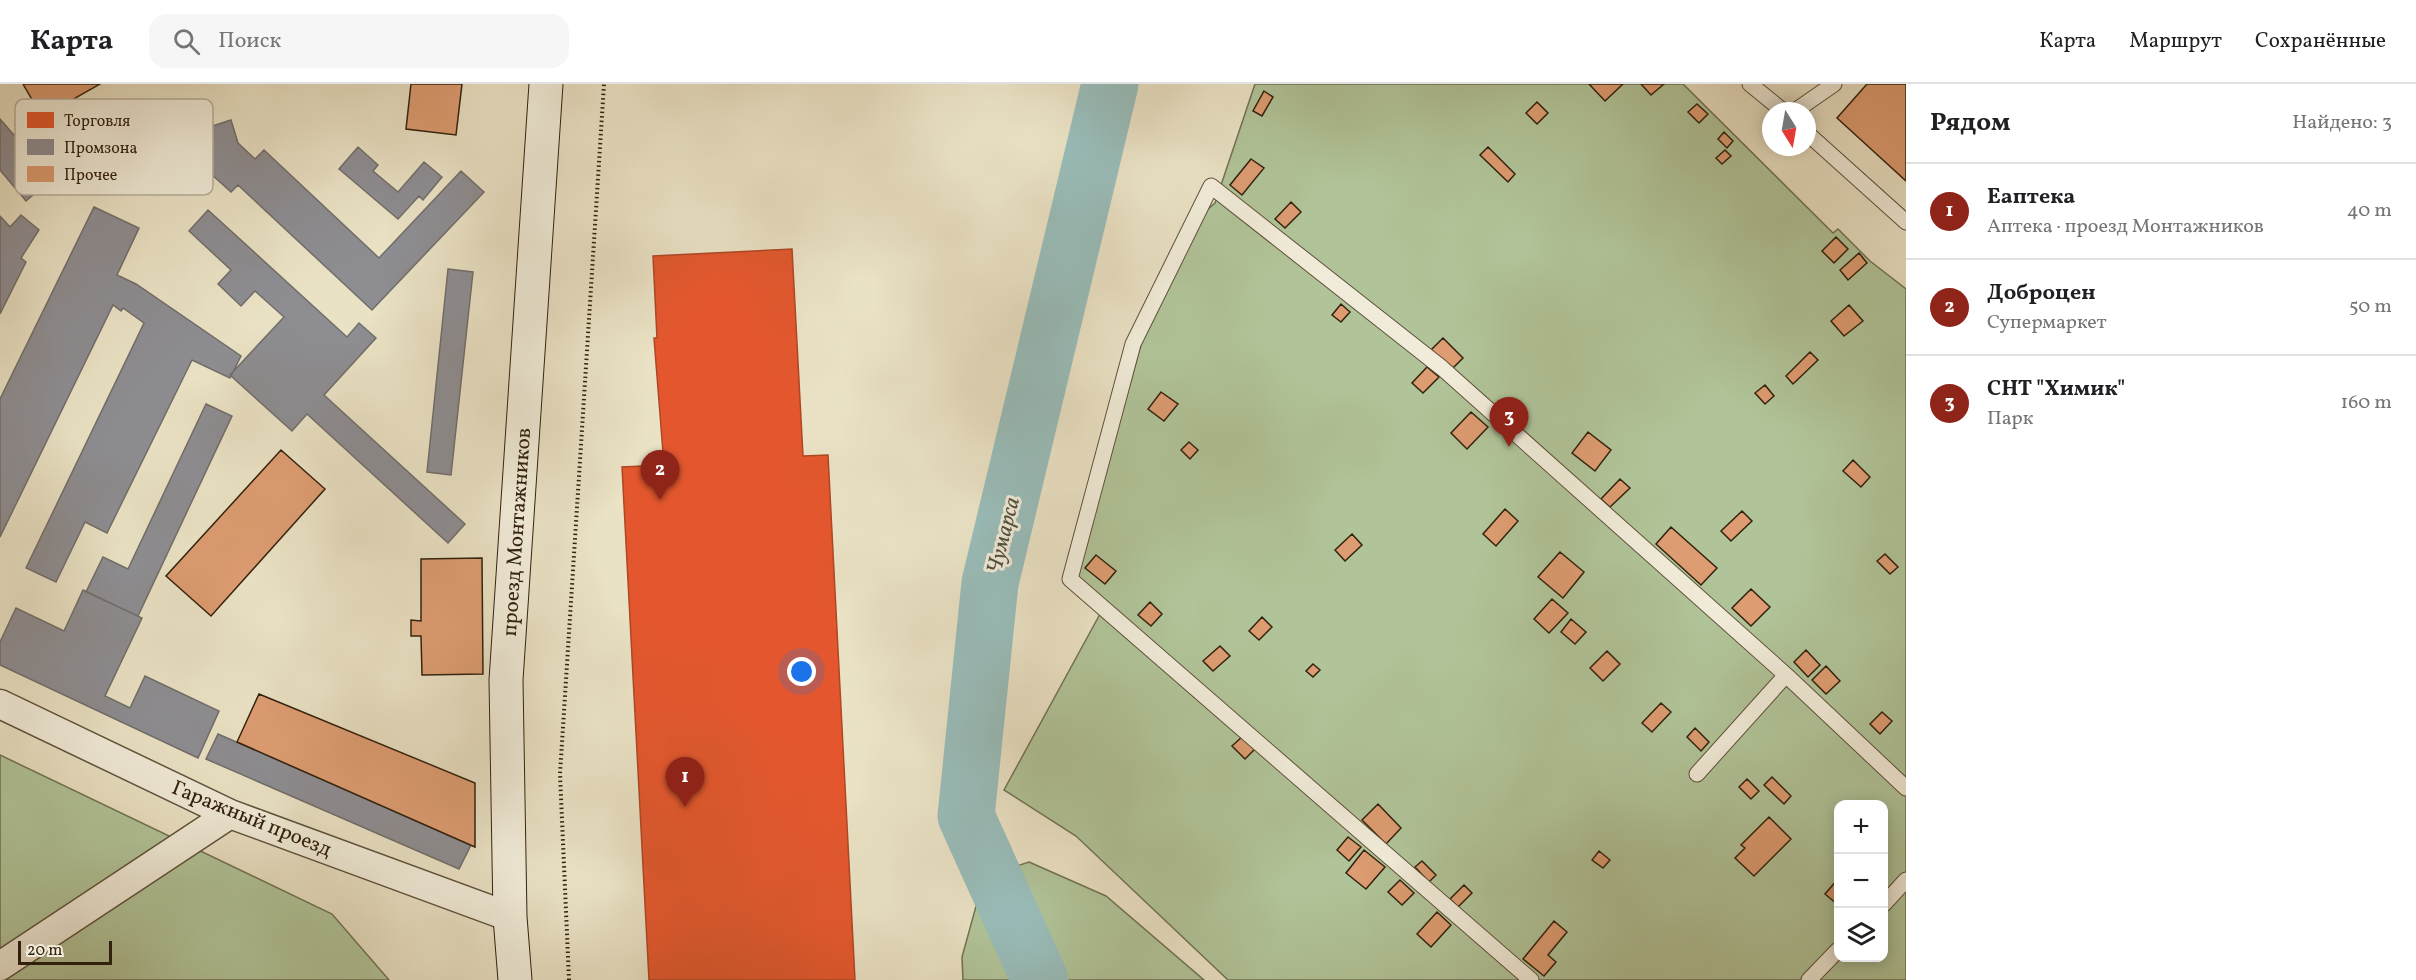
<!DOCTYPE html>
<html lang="ru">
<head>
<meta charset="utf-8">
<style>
	body { margin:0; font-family:Vollkorn,serif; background:#f6f6f6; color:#202124 }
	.controls { position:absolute; right:18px; bottom:18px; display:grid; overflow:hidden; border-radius:12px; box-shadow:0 3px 15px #0003 }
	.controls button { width:54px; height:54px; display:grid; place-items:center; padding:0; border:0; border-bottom:2px solid #e0e0e0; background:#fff; color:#202124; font:30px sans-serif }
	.compass { position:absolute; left:1762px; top:18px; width:54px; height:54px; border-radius:50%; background:#fff; box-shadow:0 3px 15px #0003; rotate:169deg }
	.scale { position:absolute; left:18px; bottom:15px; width:94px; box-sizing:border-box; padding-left:6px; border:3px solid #31210d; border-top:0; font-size:16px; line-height:21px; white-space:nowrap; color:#31210d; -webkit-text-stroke:4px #f1ecd9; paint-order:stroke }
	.you { position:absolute; left:802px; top:588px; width:21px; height:21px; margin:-15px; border:4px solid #fff; border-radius:50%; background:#1a73e8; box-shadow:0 0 0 9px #1a73e833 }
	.badge { display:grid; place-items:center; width:39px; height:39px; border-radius:50%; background:#8f2418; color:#fff; font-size:20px; font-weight:700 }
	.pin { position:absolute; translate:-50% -50px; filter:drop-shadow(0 2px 3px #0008) }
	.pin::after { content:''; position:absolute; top:32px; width:21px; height:18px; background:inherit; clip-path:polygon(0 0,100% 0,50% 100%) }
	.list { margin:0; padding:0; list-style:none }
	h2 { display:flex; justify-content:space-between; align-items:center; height:78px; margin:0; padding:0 24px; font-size:26px }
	h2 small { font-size:20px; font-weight:400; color:#757577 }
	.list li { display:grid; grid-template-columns:39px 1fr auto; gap:18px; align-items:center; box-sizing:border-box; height:96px; padding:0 24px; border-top:2px solid #e0e0e0 }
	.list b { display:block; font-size:22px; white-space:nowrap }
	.list p { margin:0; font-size:20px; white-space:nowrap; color:#757577 }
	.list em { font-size:20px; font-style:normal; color:#757577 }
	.icon { flex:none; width:33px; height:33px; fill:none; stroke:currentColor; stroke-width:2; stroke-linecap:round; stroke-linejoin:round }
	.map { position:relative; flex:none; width:1906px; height:896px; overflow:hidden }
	header { display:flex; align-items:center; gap:36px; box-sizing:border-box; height:84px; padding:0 30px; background:#fff; border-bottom:2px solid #e0e0e0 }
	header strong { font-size:28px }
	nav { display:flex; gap:33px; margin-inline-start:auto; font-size:21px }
	.search { width:420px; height:54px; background:#f6f6f6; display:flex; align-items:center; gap:15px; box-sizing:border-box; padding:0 21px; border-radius:18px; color:#757577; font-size:22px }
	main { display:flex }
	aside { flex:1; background:#fff }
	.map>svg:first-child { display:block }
	.green { fill:#b1c499; stroke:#717253; stroke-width:1.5; fill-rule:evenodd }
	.shops { fill:#e4572e; stroke:#ae4724; stroke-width:1.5 }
	.industry { fill:#8d8d92; stroke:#716d6a; stroke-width:1.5 }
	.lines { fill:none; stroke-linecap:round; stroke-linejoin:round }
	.river { stroke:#99bdba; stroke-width:57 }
	.building { fill:#dd9c71; stroke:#31210d; stroke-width:1.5 }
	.service-casing { stroke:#5f513b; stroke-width:17 }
	.minor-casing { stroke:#5f513b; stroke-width:31 }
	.secondary-casing { stroke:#31210d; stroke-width:35 }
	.path { stroke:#31210d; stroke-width:4; stroke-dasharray:1.5 3; stroke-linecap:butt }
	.service { stroke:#f1ecd9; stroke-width:15 }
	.minor { stroke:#f1ecd9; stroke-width:28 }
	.secondary { stroke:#f1ecd9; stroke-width:33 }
	.labels { text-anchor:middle; stroke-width:6; stroke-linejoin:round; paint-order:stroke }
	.street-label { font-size:21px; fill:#31210d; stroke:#f1ecd9 }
	.water-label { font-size:22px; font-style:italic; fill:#505041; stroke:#f1ecd9 }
	.key { fill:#f1ecd9; stroke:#b7af9c; stroke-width:1.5 }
	.key-label { font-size:16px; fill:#31210d }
</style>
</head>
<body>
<header>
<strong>Карта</strong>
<div class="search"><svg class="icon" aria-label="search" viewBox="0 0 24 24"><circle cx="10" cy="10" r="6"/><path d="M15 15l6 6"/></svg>Поиск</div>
<nav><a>Карта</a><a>Маршрут</a><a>Сохранённые</a></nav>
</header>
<main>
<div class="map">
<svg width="1906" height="896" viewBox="0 0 1906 896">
	<rect width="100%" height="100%" fill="#eae2c5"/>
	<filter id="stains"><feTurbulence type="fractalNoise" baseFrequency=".00333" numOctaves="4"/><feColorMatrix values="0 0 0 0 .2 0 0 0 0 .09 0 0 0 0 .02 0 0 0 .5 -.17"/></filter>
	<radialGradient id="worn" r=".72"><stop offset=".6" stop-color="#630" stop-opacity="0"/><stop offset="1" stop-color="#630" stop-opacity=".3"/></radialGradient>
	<path class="green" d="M1255,0h428l150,149 5,-4 32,32 36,28v691h-678l-152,-144 -72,-46 96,-176 -27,-25 72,-259 55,-114 15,-13zM1838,720h46v154h-46z
		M0,671l332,159 57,66h-389z
		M1029,778l77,34 98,84h-241l-1,-23 22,-80z"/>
	<path class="shops" d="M792,165l11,207 25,-1 27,525h-206l-27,-513 42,-2 -10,-127h3l-4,-82z"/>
	<path class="industry" d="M0,35l27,31 25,-21 25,29 -51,43 -26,-31z
		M231,36l7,23 17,16 9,-9 115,108 82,-87 23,21 -112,118 -134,-125 -7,7 -21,-19 -57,21 -10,-29 61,-18 -4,-17z
		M358,63l20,18 -5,6 25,21 26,-30 18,15 -19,23 -4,-4 -21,23 -59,-50z
		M94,123l45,21 -22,47 19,9 105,72 -11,22 -38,-18 -85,173 -22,-11 -29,60 -30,-14 118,-245 -21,-15 -2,3 -8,-6 -113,232v-138z
		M208,126l139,127 12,-14 17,15 -52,57 141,129 -17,19 -141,-129 -15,17 -62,-56 54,-58 -29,-26 -14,15 -23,-22 13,-14 -42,-39z
		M21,131l18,15 -18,28 5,4 -26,52v-98l10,11z
		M448,185l25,3 -22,203 -24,-3z
		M206,320l26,12 -94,200 -52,-24 17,-35 25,12z
		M83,506l59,28 -37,78 25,12 15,-32 74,35 -21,47 -198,-93v-23l16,-34 48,23z
		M218,650l253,111 -12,24 -253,-110z"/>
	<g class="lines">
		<path class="river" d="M1040,896l-74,-164 24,-233 120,-499"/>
	</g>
	<path class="building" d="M23,0h77l-58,33z
		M411,0h51l-6,51 -50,-6z
		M1589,0h34l-18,17z
		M1641,0h23l-13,11z
		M1867,0h39v97l-69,-63z
		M1264,7l9,6 -11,19 -9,-5z
		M1537,18l11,11 -11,11 -11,-11z
		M1697,20l11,10 -9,9 -11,-11z
		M1724,48l9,9 -6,7 -9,-9z
		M1488,63l27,27 -7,8 -28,-27z
		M1725,66l6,6 -9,8 -6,-6z
		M1251,75l13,9 -22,27 -12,-10z
		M1291,118l10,10 -16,16 -10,-9z
		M1836,153l12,12 -14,14 -12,-12z
		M1859,169l8,10 -19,17 -8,-10z
		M1341,220l9,8 -9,10 -9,-7z
		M1849,221l14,16 -19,15 -13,-15z
		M1443,254l20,20 -12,12 -20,-20z
		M1810,268l8,8 -25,24 -7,-8z
		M1427,283l12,10 -16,16 -11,-10z
		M1765,301l9,11 -9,8 -10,-11z
		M1161,308l17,12 -14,17 -16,-12z
		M1471,328l17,15 -21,22 -16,-16z
		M1588,348l23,18 -16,21 -23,-18z
		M1189,358l9,8 -8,9 -9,-9z
		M281,366l44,39 -114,127 -45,-40z
		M1853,376l17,17 -9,10 -18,-16z
		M1620,395l10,9 -20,19 -9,-8z
		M1505,425l13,12 -22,25 -13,-12z
		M1742,427l10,10 -21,20 -10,-10z
		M1671,443l46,41 -16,17 -45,-41z
		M1352,450l10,11 -17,16 -10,-11z
		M1560,468l24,20 -21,26 -25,-21z
		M1885,470l13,13 -8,7 -13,-13z
		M1096,471l20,16 -11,13 -20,-16z
		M482,474l1,116 -61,1 -1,-39h-10v-16l10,1v-62z
		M1751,505l19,18 -19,19 -19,-18z
		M1552,515l16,14 -19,20 -15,-14z
		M1150,518l12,12 -11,12 -13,-11z
		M1262,533l10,10 -13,13 -10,-9z
		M1571,535l15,13 -11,12 -14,-12z
		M1220,562l10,10 -17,15 -10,-10z
		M1806,566l14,15 -12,12 -14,-15z
		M1607,567l13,13 -17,17 -13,-13z
		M1313,580l7,6 -7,7 -7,-6z
		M1826,582l14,15 -14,13 -14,-14z
		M259,610l216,89v64l-238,-105z
		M1661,619l10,9 -19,20 -10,-9z
		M1882,628l10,9 -12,13 -10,-10z
		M1695,644l14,14 -8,9 -14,-14z
		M1243,652l12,13 -10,10 -13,-13z
		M1772,693l19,19 -7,8 -20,-19z
		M1747,695l12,12 -8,8 -12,-12z
		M1378,720l23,24 -15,16 -24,-24z
		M1769,733l22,22 -37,37 -19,-18 10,-10 -4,-3z
		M1348,753l13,10 -12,14 -12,-11z
		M1364,766l21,17 -19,22 -20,-16z
		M1599,767l11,9 -7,8 -11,-8z
		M1422,777l14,14 -7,7 -14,-15z
		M1838,795v26l-13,-11z
		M1400,796l14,13 -12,12 -14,-13z
		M1464,801l8,8 -14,14 -8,-8z
		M1437,828l14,13 -20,22 -14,-13z
		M1554,837l13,11 -19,23 8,7 -12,14 -21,-17z"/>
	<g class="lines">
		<g class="service-casing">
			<path id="service" d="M1750,0l33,27
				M1795,27l39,-27
				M1807,49l99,89
				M1697,690l89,-99
				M1884,820l22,-24
				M1531,896l-461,-401 63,-235 78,-158 231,182 344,307 120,113
				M1809,896l29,-30"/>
		</g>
		<g class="minor-casing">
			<path id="minor" d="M0,620l230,110 280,103
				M0,882l230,-152"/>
		</g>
		<g class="secondary-casing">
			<path id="secondary" d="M515,896l-5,-63 -4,-237 40,-596"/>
		</g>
		<path class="path" d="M569,896l-9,-206 44,-690"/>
		<use href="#service" class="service"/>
		<use href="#minor" class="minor"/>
		<use href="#secondary" class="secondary"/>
	</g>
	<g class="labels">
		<g class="street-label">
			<text transform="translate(516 448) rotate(-86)" y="7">проезд Монтажников</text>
			<text transform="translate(252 734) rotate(22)" y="7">Гаражный проезд</text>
		</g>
		<g class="water-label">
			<text transform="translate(1002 451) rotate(-76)" y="8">Чумарса</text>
		</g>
	</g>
	<rect x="15" y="15" width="198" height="96" rx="9" class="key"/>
	<rect x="27" y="28" width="27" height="16" fill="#e4572e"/>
	<rect x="27" y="55" width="27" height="16" fill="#8d8d92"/>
	<rect x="27" y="82" width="27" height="16" fill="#dd9c71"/>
	<g class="key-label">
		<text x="64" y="42">Торговля</text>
		<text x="64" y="69">Промзона</text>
		<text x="64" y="96">Прочее</text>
	</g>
	<rect width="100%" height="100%" filter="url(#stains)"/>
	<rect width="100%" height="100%" fill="url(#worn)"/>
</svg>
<div class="controls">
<button>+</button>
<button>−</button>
<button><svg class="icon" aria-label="layers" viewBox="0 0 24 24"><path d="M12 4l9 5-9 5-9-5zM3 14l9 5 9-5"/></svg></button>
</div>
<svg class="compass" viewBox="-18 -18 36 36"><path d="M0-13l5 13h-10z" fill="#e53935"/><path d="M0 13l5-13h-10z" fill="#757577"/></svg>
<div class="scale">20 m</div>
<div class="you"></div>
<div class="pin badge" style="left:685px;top:723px">1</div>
<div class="pin badge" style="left:660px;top:416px">2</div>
<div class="pin badge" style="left:1509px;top:363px">3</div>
</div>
<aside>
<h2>Рядом<small>Найдено: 3</small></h2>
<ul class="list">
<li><span class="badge">1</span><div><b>Еаптека</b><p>Аптека · проезд Монтажников</p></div><em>40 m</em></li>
<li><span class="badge">2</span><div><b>Доброцен</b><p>Супермаркет</p></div><em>50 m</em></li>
<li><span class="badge">3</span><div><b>СНТ &quot;Химик&quot;</b><p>Парк</p></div><em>160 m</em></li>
</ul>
</aside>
</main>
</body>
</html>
